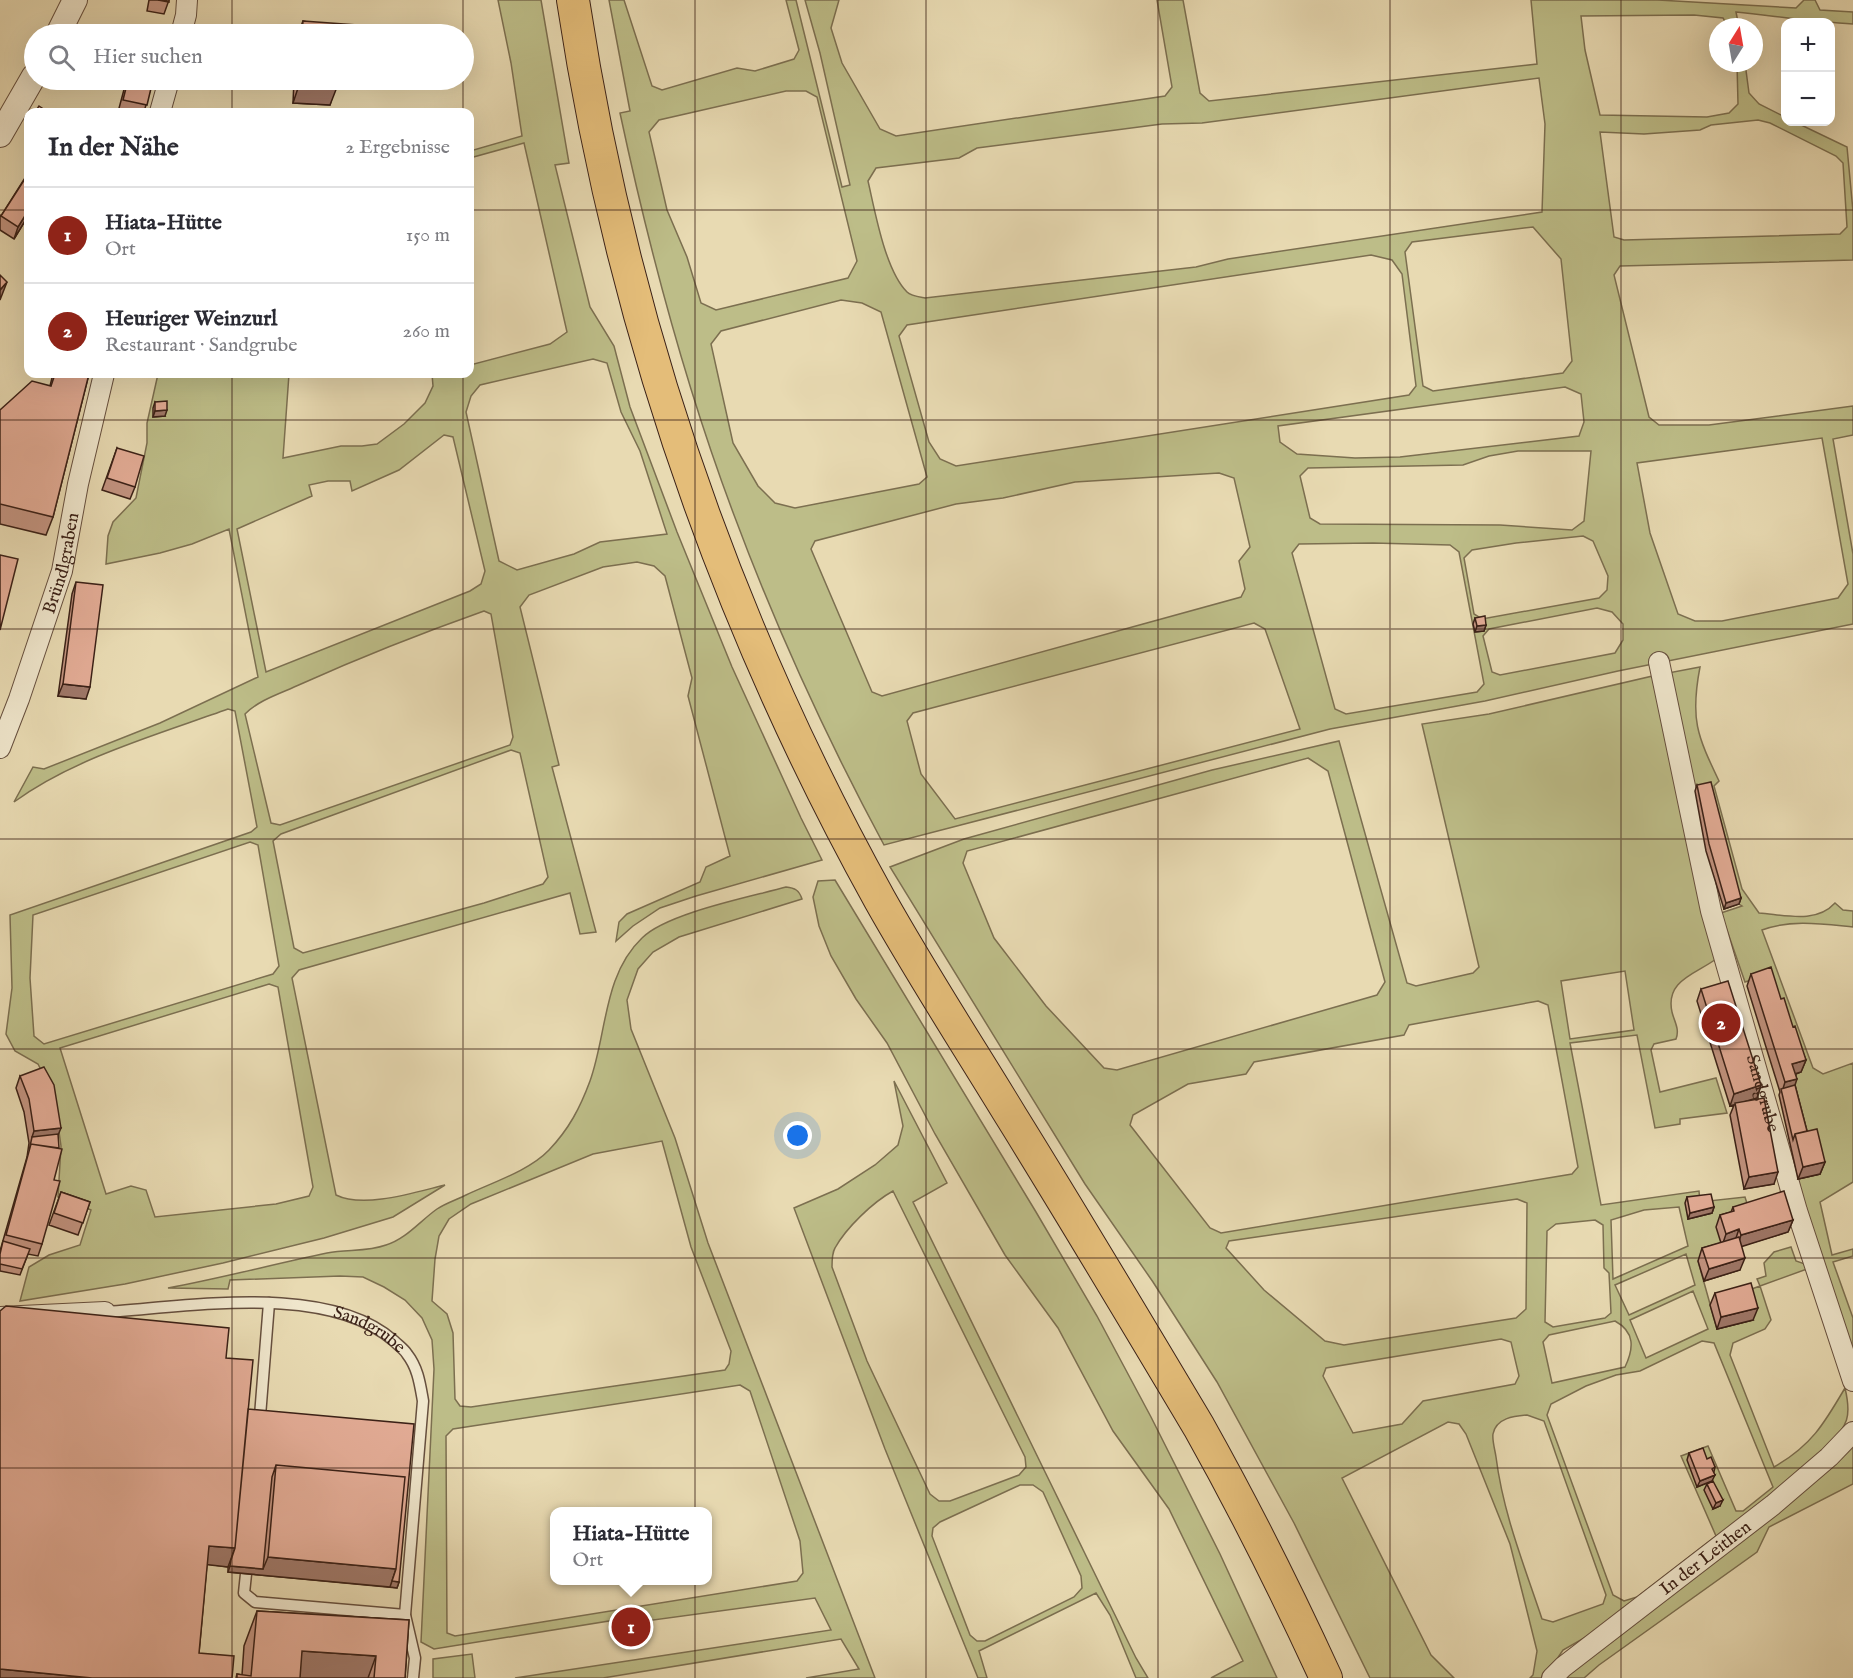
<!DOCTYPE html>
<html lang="de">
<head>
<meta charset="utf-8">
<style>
	body { margin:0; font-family:"IM FELL English",serif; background:#f7f7f7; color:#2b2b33 }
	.controls { position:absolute; right:18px; top:18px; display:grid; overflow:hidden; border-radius:12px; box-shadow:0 6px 24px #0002 }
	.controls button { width:54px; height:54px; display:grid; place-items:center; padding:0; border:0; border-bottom:2px solid #e1e1e2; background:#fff; color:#2b2b33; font:30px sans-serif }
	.compass { position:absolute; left:1709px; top:18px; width:54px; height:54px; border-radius:50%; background:#fff; box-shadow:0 6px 24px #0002; rotate:11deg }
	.you { position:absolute; left:798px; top:1136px; width:21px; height:21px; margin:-15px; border:4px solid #fff; border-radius:50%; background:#1a73e8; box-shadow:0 0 0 9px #1a73e833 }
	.badge { display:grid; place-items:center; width:39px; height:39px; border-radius:50%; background:#8f2418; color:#fff; font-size:20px; font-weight:700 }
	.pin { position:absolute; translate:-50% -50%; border:3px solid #fff; box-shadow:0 2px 6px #0006 }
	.popup { position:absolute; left:550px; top:1507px; width:162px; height:78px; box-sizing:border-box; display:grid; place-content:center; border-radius:12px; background:#fff; filter:drop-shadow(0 2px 4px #0005); font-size:20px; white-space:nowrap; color:#7c7c81 }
	.popup b { font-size:22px; color:#2b2b33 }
	.popup::after { content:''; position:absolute; left:50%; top:100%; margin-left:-12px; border:12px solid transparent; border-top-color:#fff }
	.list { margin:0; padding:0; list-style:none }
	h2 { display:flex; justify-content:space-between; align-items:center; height:78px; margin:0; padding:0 24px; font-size:26px }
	h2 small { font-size:20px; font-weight:400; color:#7c7c81 }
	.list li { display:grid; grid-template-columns:39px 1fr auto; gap:18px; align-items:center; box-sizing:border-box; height:96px; padding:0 24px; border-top:2px solid #e1e1e2 }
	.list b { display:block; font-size:22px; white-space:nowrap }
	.list p { margin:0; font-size:20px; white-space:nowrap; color:#7c7c81 }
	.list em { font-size:20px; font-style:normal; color:#7c7c81 }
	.icon { flex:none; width:33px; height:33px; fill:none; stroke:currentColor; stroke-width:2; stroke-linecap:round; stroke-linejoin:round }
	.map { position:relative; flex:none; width:1853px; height:1678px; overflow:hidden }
	.search { position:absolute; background:#fff; box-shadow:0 6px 24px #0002; left:24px; top:24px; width:450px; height:66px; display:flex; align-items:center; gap:15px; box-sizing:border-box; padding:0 21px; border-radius:33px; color:#7c7c81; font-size:22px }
	.panel { position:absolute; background:#fff; box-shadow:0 6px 24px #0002; left:24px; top:108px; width:450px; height:270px; border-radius:12px }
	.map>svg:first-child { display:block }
	.green { fill:#bdbd88; stroke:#7c6f50; stroke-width:1.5; fill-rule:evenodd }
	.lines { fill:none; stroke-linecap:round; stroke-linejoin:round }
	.service-casing { stroke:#664f3e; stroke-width:13 }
	.minor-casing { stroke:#664f3e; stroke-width:22 }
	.tertiary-casing { stroke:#664f3e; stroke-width:26 }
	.primary-casing { stroke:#3b2117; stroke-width:34 }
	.service { stroke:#f0e7cd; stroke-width:10 }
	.minor { stroke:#f0e7cd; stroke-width:20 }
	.tertiary { stroke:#f0e7cd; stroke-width:24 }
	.primary { stroke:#e4bd79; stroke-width:32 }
	.wall { fill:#c39481; stroke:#3b2117; stroke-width:1.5 }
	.shaded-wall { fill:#9f7869; stroke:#3b2117; stroke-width:1.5 }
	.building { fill:#e3ac96; stroke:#3b2117; stroke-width:1.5 }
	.grid { fill:none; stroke:#3b2117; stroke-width:1.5; stroke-opacity:0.55 }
	.labels { text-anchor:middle; stroke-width:5; stroke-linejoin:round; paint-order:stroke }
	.street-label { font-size:18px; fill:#3b2117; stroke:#f0e7cd }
</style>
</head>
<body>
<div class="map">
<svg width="1853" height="1678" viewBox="0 0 1853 1678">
	<rect width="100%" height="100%" fill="#e8dab2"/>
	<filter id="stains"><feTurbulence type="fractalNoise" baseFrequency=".00333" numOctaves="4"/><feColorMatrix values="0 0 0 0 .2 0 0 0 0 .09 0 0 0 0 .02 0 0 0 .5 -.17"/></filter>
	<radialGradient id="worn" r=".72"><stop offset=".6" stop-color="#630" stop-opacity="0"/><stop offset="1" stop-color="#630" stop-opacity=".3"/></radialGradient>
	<path class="green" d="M498,0h43l28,163 -14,2 35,142 24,39 16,61 47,125 55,135 69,151 21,42 -126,36 -36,12 -27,18 -17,15 3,-19 8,-8 73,-32 6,-15 24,-11 -42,-160 4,-18 -27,-102 -11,-10 -17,-4 -34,5 -74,28 -9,12 39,158 -7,2 44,165 -16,2 -10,-41 -271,77 -7,8 44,217c28,14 80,-3 109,-10l-52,32 -69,21 -101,25 -98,21 -105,17 9,-34 20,-12 31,-10 11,-35 -33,-13 3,-51 -7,-50 -16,-32 -23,-13 -9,-17 6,-46 -2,-73 241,-83 6,-5 -22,-116 -7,-2c-69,25 -154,49 -214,93l19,-35 11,2 116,-46 98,-46 -29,-148 -37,15 -32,9 -54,11 2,-28 5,-14 23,-24 11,-55v-20l11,-49h131l-6,84 58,-12h21l15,-2 27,-20 21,-21 8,-17 -1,-12h38v-9l80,-21 17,-12 -43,-189 -54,15v-7l52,-15 -11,-73zM593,359l14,4 14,49 19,39 27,83 -67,8 -26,12 -57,16 -18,-9 -33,-149 5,-16 9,-11zM444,435l9,2 32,134 -4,13 -11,7 -204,81 -29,-143 75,-33 -3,-11 19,-4h22l2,10 47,-21zM484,611l7,3 22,123 -3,8 -230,80 -9,-2 -26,-109c15,-15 37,-21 56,-30 60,-27 121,-51 183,-73zM511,750l9,3 28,124 -5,7 -59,19 -181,50 -9,-5 -21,-107 8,-7zM250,842l8,3 21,121 -6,8 -229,70 -10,-8 -4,-58 3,-63zM269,984l9,3 35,200 -4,9 -33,8 -121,13 -9,-27 -15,-4 -25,8 -46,-146z
		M609,0h15l28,86 10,4 75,-22 18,3 39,-12 5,-9 -13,-50h10l46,187 8,-2 -30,-132 -15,-53h34l-8,28 11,35 38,66 16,7 269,-40 7,-9 -15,-87h26l17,93 9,8 328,-37 -6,-64h127l138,8 8,-8h11l5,10 33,2v12c-39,-2 -78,-8 -117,-12l3,15h-11l-5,-9 -29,-3 -113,1 4,34 15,65 107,2 22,-4 9,-9 -1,-41h8l4,30 10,11 26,13 1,5h9l52,25 6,64v49l-233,6 -6,9 35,142 10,8h50l144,-19v29l-20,4 20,115v70l-235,47 -133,30 -155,28 -446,116c-57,-106 -108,-217 -150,-330 -49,-130 -85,-266 -114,-402l10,-2zM1539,78l6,46 -3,88 -314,47 -32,8 -271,31c-5,-1 -14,-2 -18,-6 -22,-22 -32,-81 -39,-111l8,-13 83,-10 18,-10 185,-24 40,-1zM786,91h20l11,6 40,164 -9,17 -132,32 -15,-7 -14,-46 -20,-47 -18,-78 10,-12zM1758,120l12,3 66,33 7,7 4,64 -7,7 -216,6 -10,-3 -14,-105 44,2 56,-4 11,-5zM1533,227l28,32 11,102 -9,12 -130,18 -10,-5 -18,-134 7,-10zM1371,255l21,5 10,14 14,112 -7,9 -453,71 -16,-7 -11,-17 -30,-106 8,-11zM841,300l21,3 19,9 46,165 -8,7 -124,24 -20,-5 -17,-17 -25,-43 -22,-99 10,-13zM1565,387l16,7 3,28 -5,14 -179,21 -45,1 -58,-4 -17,-12 -2,-16zM1822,438l26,146 -10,14 -116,23h-27l-17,-7 -28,-81 -13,-70zM1518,451h73l-7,70 -12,9 -72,-5 -180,-1 -10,-6 -10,-42 8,-8 155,-3 26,-9zM1219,473l15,5 16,69 -11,14 6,28 -4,8 -359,99 -10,-4 -61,-143 4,-8 141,-37 47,-6 72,-16zM1583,536l10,5 15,35 -1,14 -8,8 -117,21 -8,-5 -10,-56 8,-8 44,-7zM1373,543l77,2 9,7 25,132 -7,8 -131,22 -11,-5 -43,-156 7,-9zM1597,608l15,4 11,12v16l-8,13 -115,22 -8,-3 -9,-36 6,-7zM1254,623l11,6 35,100 -345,90 -34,-45 -14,-53 6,-8z
		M1700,667c-10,52 -3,68 19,114l-5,5 28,103 17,24c26,2 57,11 76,-10l8,7 10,1v16c-30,-3 -62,-8 -91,3l51,138 10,6 30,-11v119l-33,20 12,53 21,-6v7l-20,6 20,56v40l-34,-98 -21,-81 22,-5 -13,-32 -19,-66 13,-4 -35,-97 -21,7 -24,-69 21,-7 -3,-2 -44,-113 -27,-118z
		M1657,675l59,284c-20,15 -51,21 -44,53 2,9 8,17 4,27l-22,5 -3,6 9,42 56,-14 11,35 -47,6v5l-25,4 -18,-93 -67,8 31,162 98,-14 1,11 45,-5 5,16 -28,33 -24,15 19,68 36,-9 -7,-29 14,-5 -3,-7 9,-3 -2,-13 10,-11 17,-5 5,14 9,3 2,5 -47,17 11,34 -6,9 -32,14 -3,12 44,112c37,-21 50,-43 71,-79 8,34 0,38 -21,64l-210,169 -51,29 -19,28h-14l3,-3 4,-24 -12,-48 -15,-59 -44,-110 -7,-10 -11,-2 -106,56 89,177 23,23h-84l-76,-155 -77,-141 -64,-100 -68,-98 -195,-317 74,-28 248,-69 127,-29 68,242 9,3 57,-13 6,-6 -57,-243 67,-10zM1308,758l20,13 57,211 -8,13 -260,75 -13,-2 -58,-62 -52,-68 -31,-75 4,-12zM1625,971l9,59 -64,9 -9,-58zM1538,1001l10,4 30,162 -6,7 -351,59 -11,-5 -80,-103 3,-10 55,-31 58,-10 8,-12 150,-27 5,-10zM1517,1199l10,4 -1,106 -10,9 -172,27 -19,-4 -61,-51 -38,-42 3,-7zM1679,1207l9,39 -75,33 -2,-59 33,-10zM1595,1220l8,5 1,43 5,5 2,40 -6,5 -52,9 -8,-5 2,-91 9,-7zM1686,1254l9,31 -66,30 -14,-30zM1693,1291l15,38 -62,29 -16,-38zM1615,1321c20,11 19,27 10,46l-73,16 -9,-41 6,-7zM1501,1339l10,3 8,34 -4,8 -92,17 -21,23 -49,9 -30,-57 3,-8zM1702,1341l12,2 59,144 -30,24h-7l-28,-65 -27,10 35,80 -79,61 -13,4 -11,-6 -66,-180 4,-11 35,-18 30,-11 24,-4zM1527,1415l17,6 62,174 -3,9 -50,18 -11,-3c-18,-54 -39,-106 -46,-162 -1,-7 -4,-17 -3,-23 3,-16 21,-18 34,-19z
		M835,880l201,332 61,104 54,101 69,137 57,124h-66l32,-17 -74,-152 -56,-78 -55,-103 -53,-73 -70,-121 -48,-91 -31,-44 -25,-43 -12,-30 -6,-29 5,-16z
		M786,887c9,1 13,3 16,12l-123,38 -26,15 -15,17 -11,31 4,29 44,109 33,105 167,435h-69l53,-9 -18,-30 -238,39h-88l316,-48 -16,-32 -169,23 -2,-9 -28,4 -1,4 -181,29 -13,-7 13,-273 -2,-29 -10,-22 -17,-18 -21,-13 -21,-10 -23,-1 -110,4 -2,9 -60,-1c54,-10 106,-24 159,-35 20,-4 40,-1 59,-8 20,-6 34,-24 51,-36 9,-6 19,-9 29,-14 25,-12 63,-24 83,-45 20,-21 31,-42 41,-69 17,-47 13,-106 52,-143 25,-25 108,-41 144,-51zM662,1141l29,106 40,104 -2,13 -4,6 -254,37 -11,-1 -5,-7 -2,-66 -6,-19 -15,-13 3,-42 4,-23 10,-17 22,-15 122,-50zM740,1385l10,6 50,150 3,32 -6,8 -342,55 -8,-3 -1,-197 7,-7z
		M894,1081l53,102 -34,19 223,456 12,20h-12l-26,-63 -14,-22 -117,58 8,27h-9l-93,-229 -91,-241 44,-19 37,-24 23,-20 5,-19zM893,1191l132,266 1,10 -7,8 -69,26h-11l-9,-7 -63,-133 -35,-94c0,-6 0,-14 3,-19 11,-20 38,-46 58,-57zM1020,1485h13l10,7 38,84 1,12 -8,9 -89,44h-8l-7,-6 -38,-99 1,-8 7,-6z
		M1853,1442v42l-84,43 -12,25 -158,113 -15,13h-22z
		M472,1654l3,24h-42v-19z"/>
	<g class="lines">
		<g class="service-casing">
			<g id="service">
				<path id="s1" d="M105,1312c82,-5 223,-30 289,29 4,4 10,8 13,13 11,14 13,30 16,47l-18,214 10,43 -2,20"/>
				<path d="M260,1416l9,-113"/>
				<path d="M246,1574l-2,19 11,9 150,13"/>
			</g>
		</g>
		<g class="minor-casing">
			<g id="minor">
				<path d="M181,34l5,-19 1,-15"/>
				<path d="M160,112l9,-32"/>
				<path id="s2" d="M1659,662l52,249 86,300 56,170"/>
				<path id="s3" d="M0,748l19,-49 43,-128 16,-87 26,-110"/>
				<path d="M0,1317l105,-5"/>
				<path id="s4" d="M1552,1678l11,-11 210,-162 56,-48 24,-25"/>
			</g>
		</g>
		<g class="tertiary-casing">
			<path id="tertiary" d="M58,34l17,-34
				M0,135l34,-59"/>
		</g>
		<g class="primary-casing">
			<path id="primary" d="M573,0c48,318 151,619 307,900 41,73 87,144 131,216 64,103 126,207 188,311 46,82 88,166 127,251"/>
		</g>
		<use href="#service" class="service"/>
		<use href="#minor" class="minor"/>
		<use href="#tertiary" class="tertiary"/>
		<use href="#primary" class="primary"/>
	</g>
	<path class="wall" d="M149,0h20l-5,14 -17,-3z
		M303,21l53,13h-58z
		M118,80h35l-9,32h-26l8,-30z
		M294,80h43l-7,25 -37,-2z
		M28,122v9l-2,-2z
		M28,173v43l-14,23 -14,-9v-15l1,1z
		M53,374h36l-36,143 -7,18 -46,-11v-114l50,-24z
		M155,402l10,14 -12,1v-9z
		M117,448l18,39 -5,12 -28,-9z
		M76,582l10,117 -28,-3 14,-102z
		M1475,618l11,7 -2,6 -9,1 -2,-8z
		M1697,785l44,113 -2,6 -15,5 -18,-58 -11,-60z
		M1751,974l30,25 25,61 -5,12 -5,2 -1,11 12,46 18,31 -5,12 -22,5 -19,-84 1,-3 -33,-106z
		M1701,989l60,96 -4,13 -13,4 30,82 -30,5 -14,-74 4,-10 -4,1 -33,-105z
		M20,1076l38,58 -4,46 -12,64 -4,12 -10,-2 -8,21 -20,-4v-20l27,-94 2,-14 -5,-31 -8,-24z
		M61,1192l29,10 -12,33 -29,-10z
		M1687,1197l27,10 -2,6 -24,6 -3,-16z
		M1733,1207l60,13 -5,12 -47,14 -1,24 -36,11 -6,-20 4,-13 19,-5 -5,-16 4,-12 11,-3z
		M1715,1293l38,27 -36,9 -7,-24z
		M226,1358l22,51 151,173 -2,6 -169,-16v-5l-21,-3 -8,89 -199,25z
		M1689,1453l18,6 8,8 -3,14 -15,6 -10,-27z
		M1707,1484l13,22 -7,3 -9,-19z
		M257,1611l152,9 -4,58h-169l1,-4 5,1 2,-29z
		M623,1611l21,19 -3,6 -17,3 -3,-22z"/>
	<path class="shaded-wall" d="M299,85l38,2 -7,18 -37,-2z
		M28,211v5l-14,23 4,-12z
		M7,282l-7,18v-10z
		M167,410l-2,6 -12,1 2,-6z
		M1486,625l-2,6 -9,1 2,-6z
		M63,684l27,3 -4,12 -28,-3z
		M1741,898l-2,6 -15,5 2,-6z
		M1806,1060l-5,12 -13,4 4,-12z
		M1797,1079l-4,12 -11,1 3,-10z
		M1761,1085l-4,13 -27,8 4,-12z
		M61,1128l-5,12 -24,-3 2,-6z
		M1825,1162l-5,12 -22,5 5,-12z
		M1778,1172l-4,12 -30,5 5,-12z
		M1714,1207l-2,6 -24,6 2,-6z
		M1793,1220l-5,12 -51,16 4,-13z
		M1739,1229l-4,12 -13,5 4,-12z
		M1745,1258l-5,12 -36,11 5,-12z
		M1758,1308l-5,12 -36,9 4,-12z
		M1715,1475l-3,6 -15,6 3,-6z
		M1723,1500l-3,6 -7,3 3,-6z
		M209,1546l26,2 -7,19 -26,-3z
		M268,1557l128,12 -6,18 -162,-15 2,-6 33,3z
		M392,1581l7,1 -2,6 -7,-1z
		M644,1630l-3,6 -17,3 2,-6z
		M302,1651l74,5 -8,22h-75z
		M0,1669l92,9h-92z"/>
	<path class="building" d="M158,0h11v2z
		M303,21l54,4 -1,9h-54z
		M125,25l39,9h-42z
		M216,25l27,5 -1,4h-28z
		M128,80h25l-6,25 -24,-5z
		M300,80h37v7l-38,-2z
		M39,106l9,6h-13z
		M249,110l13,1v1h-14z
		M28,174v37l-10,16 -17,-11z
		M0,275l7,7 -7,8z
		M55,374h34l-36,143 -53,-13v-94l32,-29 19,5z
		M167,401v9l-12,1v-9z
		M117,448l27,8 -9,31 -28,-9z
		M0,555l18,4 -18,71z
		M76,582l27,3 -13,102 -27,-3z
		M1485,616l1,9 -9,1 -2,-8z
		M1711,782l30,116 -15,5 -17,-59 -12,-59z
		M1771,967l10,32 3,-1 9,29 2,-1 11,34 -14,4 5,15 -12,3 -34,-108z
		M1728,981l33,104 -27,9 -33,-105z
		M44,1067l10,18 7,43 -27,3 -5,-32 -9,-23z
		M1795,1085l12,46 -12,3 -2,6 -12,-51z
		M1764,1098l14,74 -29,5 -14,-74z
		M1817,1129l8,33 -22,5 -8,-33z
		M58,1134l1,14 -28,-4 -2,7 3,-14z
		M31,1144l31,5 -8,31 6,1 -18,63 -36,-9z
		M1784,1191l9,29 -52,15 -2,-6 -13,5 -6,-19 14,-4 -1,-4z
		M61,1192l29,10 -7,21 -29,-10z
		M1711,1194l3,13 -24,6 -3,-16z
		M1739,1237l6,21 -36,11 -7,-21z
		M3,1241l27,8 -8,20 -22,-5v-10z
		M1751,1283l7,25 -37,9 -6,-24z
		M6,1306l223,22 -3,30 27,2 -18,188 -26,-2 -10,107 35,3 -2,22h-140l-92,-9v-358z
		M248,1409l166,15 -15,158 -7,-1 4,-12 9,-92 -129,-12 -4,12 -9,92 -33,-3 1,-6 4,-12z
		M1703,1448l4,11 4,-2 4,10 -3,2 3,6 -15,6 -11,-28z
		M276,1465l129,12 -9,92 -128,-12z
		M1713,1481l10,19 -7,3 -9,-19z
		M640,1609l4,21 -18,3 -3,-22z
		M257,1611l152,9 -4,58h-31l2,-22 -74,-5 -2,27h-63v-4l14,2z"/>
	<path class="grid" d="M232,0v34M463,0v34M695,0v1678M926,0v1678M1158,0v1678M1390,0v1678M1621,0v1678M232,80v32M463,80v32M0,210h28M470,210h1383M232,374v1304M463,374v1304M0,420h1853M0,629h1853M0,839h1853M0,1049h1853M0,1258h1853M0,1468h1853"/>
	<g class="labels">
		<g class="street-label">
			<text dy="6" stroke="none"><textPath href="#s3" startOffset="195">Bründlgraben</textPath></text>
			<text dy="6" stroke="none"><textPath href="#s2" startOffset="444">Sandgrube</textPath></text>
			<text dy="6" stroke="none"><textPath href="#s1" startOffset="270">Sandgrube</textPath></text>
			<text dy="6" stroke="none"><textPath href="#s4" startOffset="195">In der Leithen</textPath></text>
		</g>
	</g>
	<rect width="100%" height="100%" filter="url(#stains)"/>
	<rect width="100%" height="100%" fill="url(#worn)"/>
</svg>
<div class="controls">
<button>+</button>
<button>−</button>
</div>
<svg class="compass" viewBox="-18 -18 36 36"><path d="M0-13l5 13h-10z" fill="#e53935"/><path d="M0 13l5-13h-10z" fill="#7c7c81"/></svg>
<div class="you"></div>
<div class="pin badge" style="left:631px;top:1627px">1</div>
<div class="popup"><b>Hiata-Hütte</b>Ort</div>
<div class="pin badge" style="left:1721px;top:1023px">2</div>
<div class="search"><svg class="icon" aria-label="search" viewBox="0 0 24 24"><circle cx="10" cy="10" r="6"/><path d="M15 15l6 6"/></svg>Hier suchen</div>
<section class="panel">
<h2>In der Nähe<small>2 Ergebnisse</small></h2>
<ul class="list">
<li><span class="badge">1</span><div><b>Hiata-Hütte</b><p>Ort</p></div><em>150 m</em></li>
<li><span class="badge">2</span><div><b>Heuriger Weinzurl</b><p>Restaurant · Sandgrube</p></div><em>260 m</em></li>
</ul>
</section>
</div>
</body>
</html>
